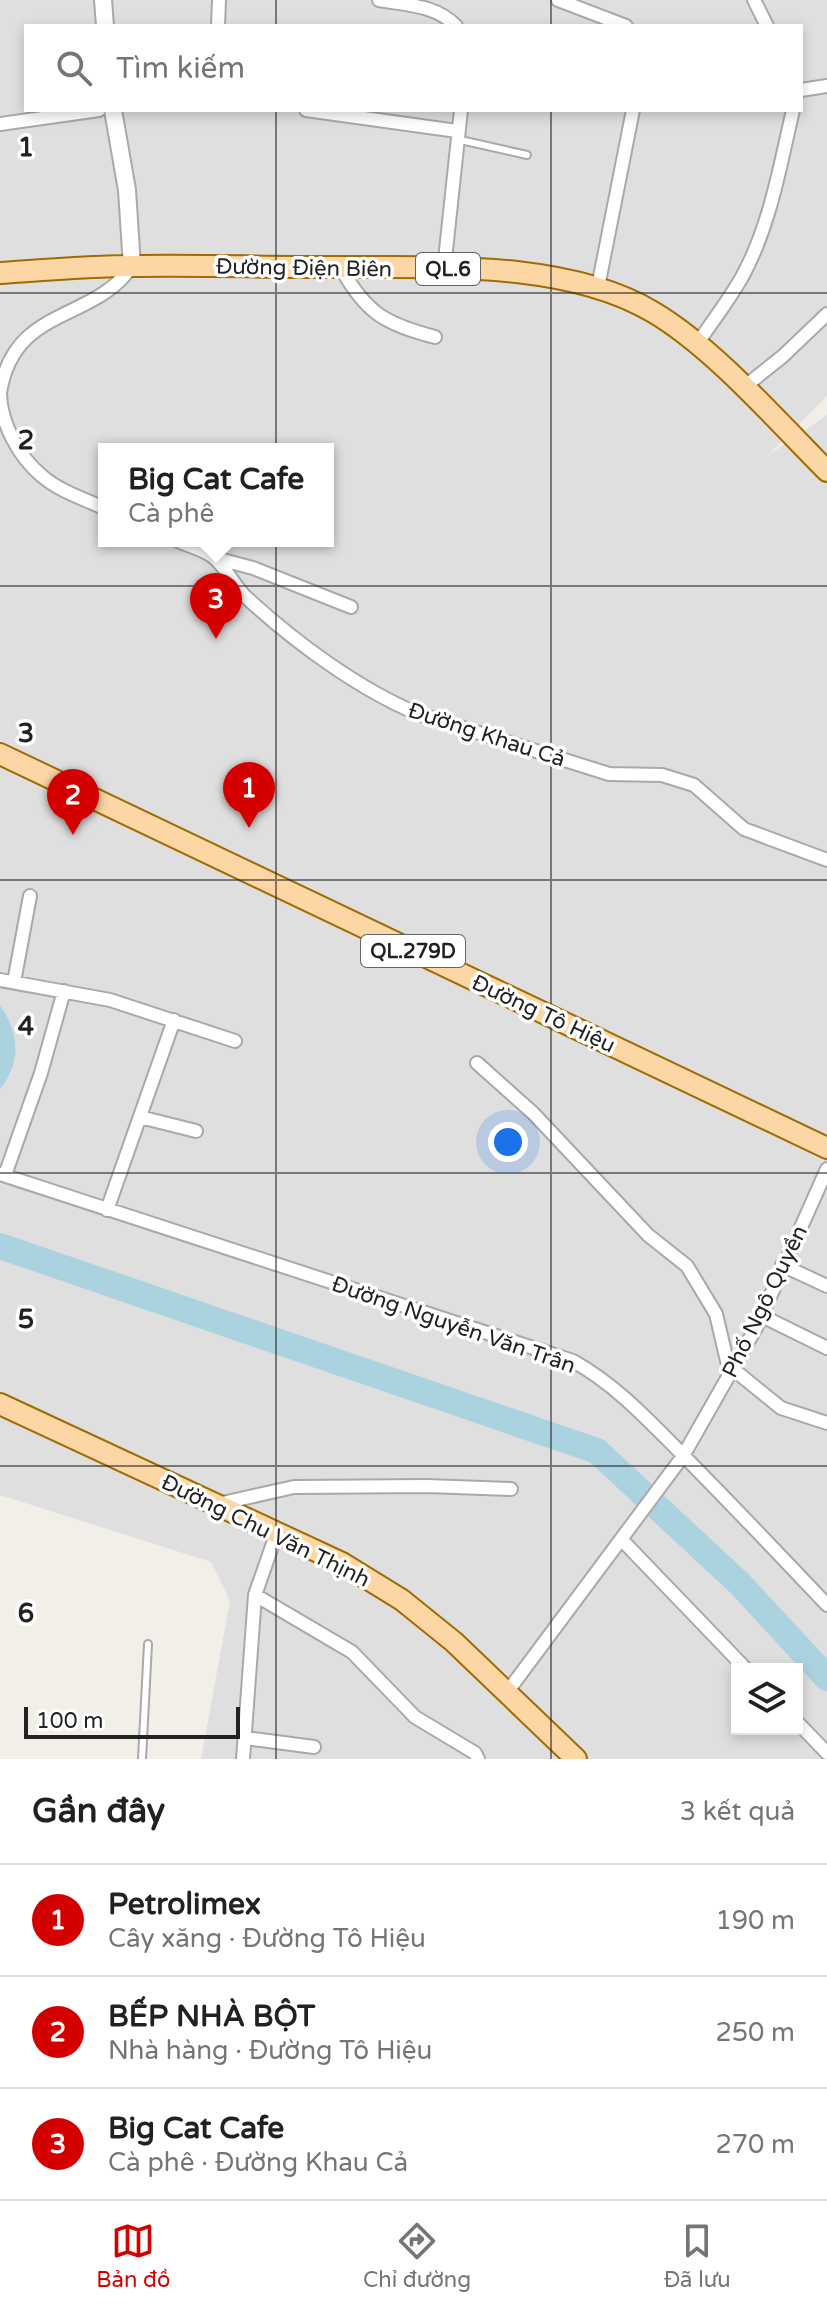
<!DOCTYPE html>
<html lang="vi">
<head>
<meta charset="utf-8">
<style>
	body { margin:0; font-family:"Varela Round",sans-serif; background:#f2f2f2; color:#202124 }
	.controls { position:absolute; right:24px; bottom:24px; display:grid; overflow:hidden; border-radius:0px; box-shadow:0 4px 12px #0003 }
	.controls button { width:72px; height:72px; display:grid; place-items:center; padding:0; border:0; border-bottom:2px solid #e0e0e0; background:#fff; color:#202124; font:40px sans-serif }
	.scale { position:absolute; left:24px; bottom:20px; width:216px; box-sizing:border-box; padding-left:8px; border:4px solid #222; border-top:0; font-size:22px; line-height:28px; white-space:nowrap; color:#222; -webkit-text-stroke:6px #fff; paint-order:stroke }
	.you { position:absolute; left:508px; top:1142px; width:28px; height:28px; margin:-20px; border:6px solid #fff; border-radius:50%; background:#1a73e8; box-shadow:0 0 0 12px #1a73e833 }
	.badge { display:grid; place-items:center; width:52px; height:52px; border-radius:50%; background:#d40000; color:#fff; font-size:26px; font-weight:700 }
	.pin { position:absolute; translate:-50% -66px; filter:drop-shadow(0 2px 4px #0008) }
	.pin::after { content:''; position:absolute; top:42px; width:28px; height:24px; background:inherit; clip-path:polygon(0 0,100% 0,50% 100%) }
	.popup { position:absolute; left:98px; top:443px; width:236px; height:104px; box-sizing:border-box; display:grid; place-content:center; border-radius:0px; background:#fff; filter:drop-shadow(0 2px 6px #0005); font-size:26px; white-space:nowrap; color:#757577 }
	.popup b { font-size:30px; color:#202124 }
	.popup::after { content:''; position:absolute; left:50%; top:100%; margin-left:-16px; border:16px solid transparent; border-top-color:#fff }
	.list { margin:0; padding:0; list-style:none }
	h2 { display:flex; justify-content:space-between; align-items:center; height:104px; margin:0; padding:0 32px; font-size:34px }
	h2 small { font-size:26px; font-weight:400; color:#757577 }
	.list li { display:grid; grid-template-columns:52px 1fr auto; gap:24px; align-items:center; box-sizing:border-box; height:112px; padding:0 32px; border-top:2px solid #e0e0e0 }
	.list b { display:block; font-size:30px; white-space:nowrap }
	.list p { margin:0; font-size:26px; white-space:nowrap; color:#757577 }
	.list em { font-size:26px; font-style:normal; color:#757577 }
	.icon { flex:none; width:44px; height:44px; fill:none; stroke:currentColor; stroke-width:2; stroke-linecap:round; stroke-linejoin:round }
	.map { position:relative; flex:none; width:827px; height:1759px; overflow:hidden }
	.search { position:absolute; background:#fff; box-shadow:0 4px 12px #0003; left:24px; right:24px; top:24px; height:88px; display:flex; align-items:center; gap:20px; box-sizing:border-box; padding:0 28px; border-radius:0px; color:#757577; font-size:30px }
	.sheet { height:440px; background:#fff }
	nav { display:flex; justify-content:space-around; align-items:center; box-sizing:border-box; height:112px; border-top:2px solid #e0e0e0; background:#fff; font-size:22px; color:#757577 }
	nav a { display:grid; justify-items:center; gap:4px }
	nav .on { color:#d40000 }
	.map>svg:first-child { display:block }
	.residential { fill:#e0dfdf; fill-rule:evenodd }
	.water { fill:#aad3df }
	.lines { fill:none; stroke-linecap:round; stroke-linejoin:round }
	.river { stroke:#aad3df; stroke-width:26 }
	.service-casing { stroke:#a9a9a9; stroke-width:10 }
	.minor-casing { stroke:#a9a9a9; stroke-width:16 }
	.tertiary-casing { stroke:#a9a9a9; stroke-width:20 }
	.primary-casing { stroke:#a06b00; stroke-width:24 }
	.service { stroke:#fff; stroke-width:6 }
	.minor { stroke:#fff; stroke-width:12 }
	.tertiary { stroke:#fff; stroke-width:16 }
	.primary { stroke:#fcd6a4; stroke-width:20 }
	.grid { fill:none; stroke:#222; stroke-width:2; stroke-opacity:0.55 }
	.labels { text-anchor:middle; stroke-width:7; stroke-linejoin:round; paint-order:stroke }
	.shield { fill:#fff; stroke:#646464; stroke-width:2 }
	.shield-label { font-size:20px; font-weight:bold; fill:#222 }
	.street-label { font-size:22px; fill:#222; stroke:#fff }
	.grid-label { font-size:26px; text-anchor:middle; font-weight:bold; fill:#222; stroke:#fff; stroke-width:7; stroke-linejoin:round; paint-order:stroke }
</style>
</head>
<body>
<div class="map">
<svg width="827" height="1759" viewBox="0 0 827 1759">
	<rect width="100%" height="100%" fill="#f2efe9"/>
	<path class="residential" d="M0,0h827v396l-60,60 60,-41v1344h-626l29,-158 -19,-39 -211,-67zM26,26h775v84h-775zM104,449h224v92h-224zM737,1669h60v60h-60z"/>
	<path class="water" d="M0,1005c19,28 22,56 0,84z"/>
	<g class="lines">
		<path class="river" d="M0,1246l597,205 143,133 87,94"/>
		<g class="service-casing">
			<path id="service" d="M456,139l71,16
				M142,1759l6,-115"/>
		</g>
		<g class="minor-casing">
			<path id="minor" d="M379,0c28,5 57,5 77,26
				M558,0l68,26
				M754,0l13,26
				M218,26l1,-26
				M801,90l26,-4
				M306,110l151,21
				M0,124l99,-14
				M341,268c25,45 44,56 94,69
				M444,269l17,-159
				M598,287l35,-177
				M697,344c15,-22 32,-44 45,-67 28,-51 38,-111 51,-167
				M743,388l40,-32 44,-42
				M0,393c14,-88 93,-70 132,-127
				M0,394c1,30 19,63 42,82 17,15 42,23 62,32
				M178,541c11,5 24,8 34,15 14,10 22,31 36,43 47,43 109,89 168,114l193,61 53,1 32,10 50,44 83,31
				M215,558l38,10 98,39
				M0,980l110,20 125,41
				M14,982l16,-86
				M477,1063l56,50 115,122 39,31 29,48 11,47 6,8 48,39 46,15
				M140,1117l56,14
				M0,1174l573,187c43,24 74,58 108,92 49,50 98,101 146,152
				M5,1175l36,-102 23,-82
				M107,1210l67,-190
				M782,1265l45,21
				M762,1316l65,32
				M218,1504l76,-17 133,-1 84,3
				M621,1539l125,130
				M255,1595l97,57 63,65 60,36 3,6
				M508,1691l175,-235 74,-130 70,-157
				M797,1722l30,31
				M245,1738l69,9
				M243,1759l12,-164 22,-63"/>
		</g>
		<g class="tertiary-casing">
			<path id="tertiary" d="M103,0l2,26
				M113,110l14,80 5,76"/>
		</g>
		<g class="primary-casing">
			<path id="primary" d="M0,273c44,-3 89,-7 133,-7 65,-1 129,1 194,1 102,1 237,-8 326,45 61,36 124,109 174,159
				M0,754l827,394
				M0,1404l342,159 60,37 52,42 122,117"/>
		</g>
		<use href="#service" class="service"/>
		<use href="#minor" class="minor"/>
		<use href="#tertiary" class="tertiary"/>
		<use href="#primary" class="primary"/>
	</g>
	<path class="grid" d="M276,0v26M551,0v26M276,110v1649M551,110v1649M0,293h827M0,586h827M0,880h827M0,1173h827M0,1466h827"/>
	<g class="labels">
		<g class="shield">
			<rect x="416" y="253" width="64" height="32" rx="6"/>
			<rect x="361" y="935" width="104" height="32" rx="6"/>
		</g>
		<g class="shield-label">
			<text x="448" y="276">QL.6</text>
			<text x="413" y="958">QL.279D</text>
		</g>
		<g class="street-label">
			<text transform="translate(304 267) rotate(1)" y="8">Đường Điện Biên</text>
			<text transform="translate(487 734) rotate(18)" y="8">Đường Khau Cả</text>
			<text transform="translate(544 1013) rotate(25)" y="8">Đường Tô Hiệu</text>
			<text transform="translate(764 1301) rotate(-64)" y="8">Phố Ngô Quyền</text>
			<text transform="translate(454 1324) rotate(19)" y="8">Đường Nguyễn Văn Trân</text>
			<text transform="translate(266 1530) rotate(26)" y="8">Đường Chu Văn Thịnh</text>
		</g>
	</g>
	<g class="grid-label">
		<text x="26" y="156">1</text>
		<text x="26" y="449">2</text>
		<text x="26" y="742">3</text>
		<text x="26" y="1035">4</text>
		<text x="26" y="1328">5</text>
		<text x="26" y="1622">6</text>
	</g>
</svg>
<div class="controls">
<button><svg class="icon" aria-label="layers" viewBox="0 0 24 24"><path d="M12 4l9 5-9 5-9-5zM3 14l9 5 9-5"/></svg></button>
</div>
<div class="scale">100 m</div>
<div class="you"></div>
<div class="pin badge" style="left:249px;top:828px">1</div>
<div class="pin badge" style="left:73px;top:835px">2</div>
<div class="pin badge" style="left:216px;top:639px">3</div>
<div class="popup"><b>Big Cat Cafe</b>Cà phê</div>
<div class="search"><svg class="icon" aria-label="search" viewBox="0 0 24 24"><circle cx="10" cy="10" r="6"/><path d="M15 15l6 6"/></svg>Tìm kiếm</div>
</div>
<section class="sheet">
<h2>Gần đây<small>3 kết quả</small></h2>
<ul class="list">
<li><span class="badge">1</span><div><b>Petrolimex</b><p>Cây xăng · Đường Tô Hiệu</p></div><em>190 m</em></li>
<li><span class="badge">2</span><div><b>BẾP NHÀ BỘT</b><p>Nhà hàng · Đường Tô Hiệu</p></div><em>250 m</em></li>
<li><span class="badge">3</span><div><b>Big Cat Cafe</b><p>Cà phê · Đường Khau Cả</p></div><em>270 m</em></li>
</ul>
</section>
<nav>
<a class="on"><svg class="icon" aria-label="map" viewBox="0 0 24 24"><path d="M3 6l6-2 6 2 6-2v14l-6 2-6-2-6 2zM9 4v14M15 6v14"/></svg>Bản đồ</a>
<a><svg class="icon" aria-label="directions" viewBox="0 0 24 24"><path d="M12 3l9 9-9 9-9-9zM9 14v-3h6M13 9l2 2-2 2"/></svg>Chỉ đường</a>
<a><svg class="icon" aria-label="saved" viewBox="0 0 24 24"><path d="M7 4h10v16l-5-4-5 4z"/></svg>Đã lưu</a>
</nav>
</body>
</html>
